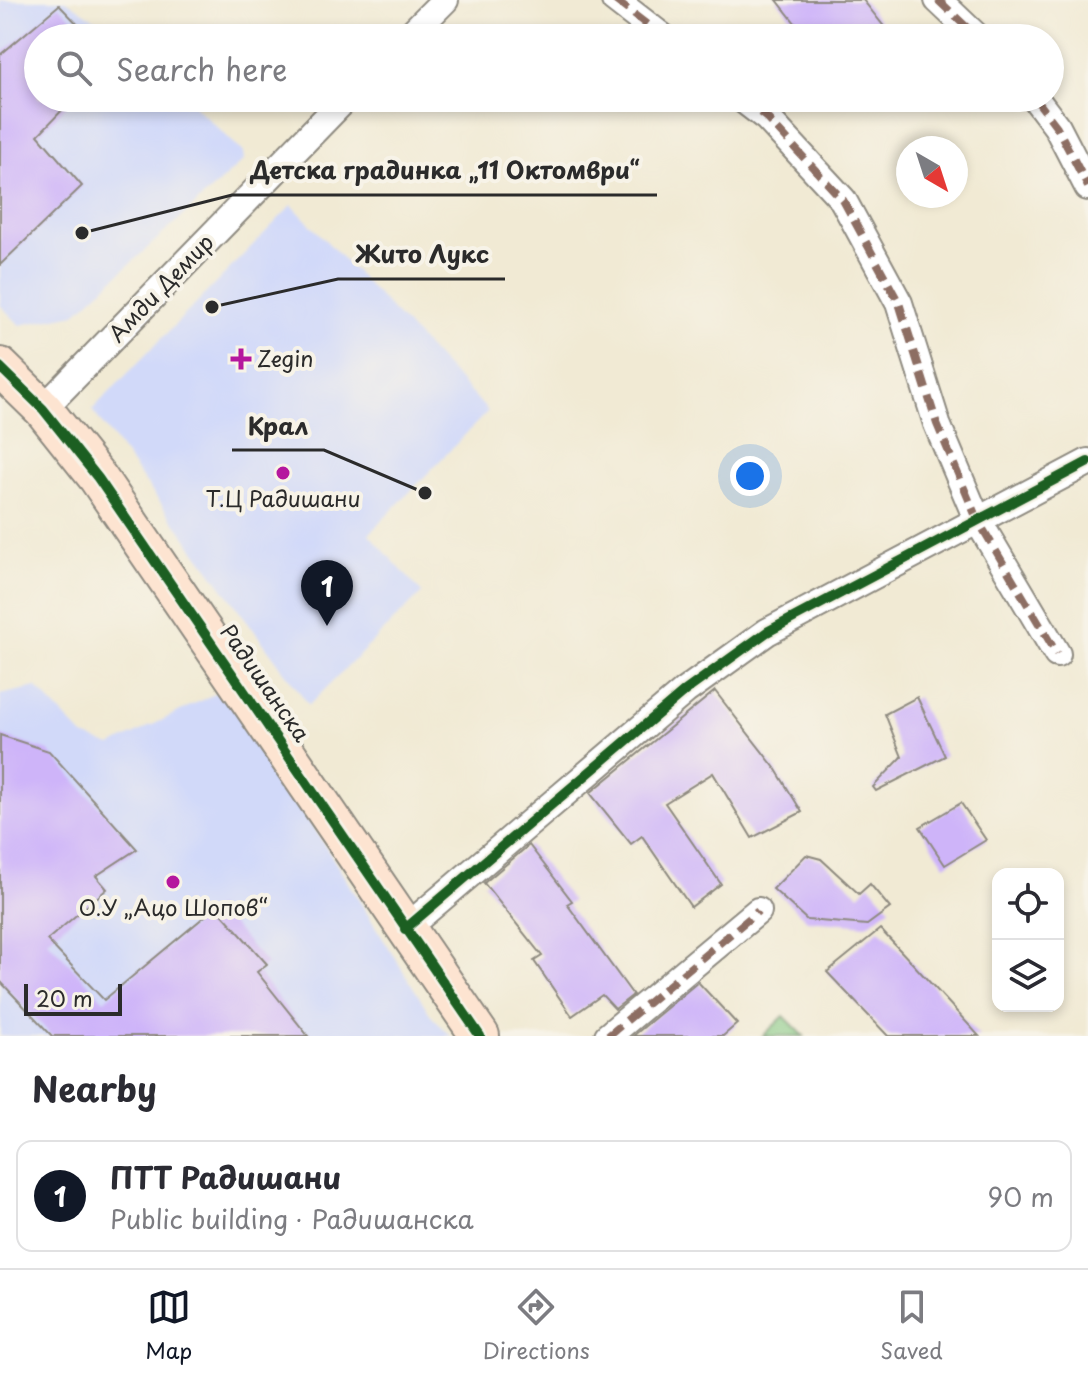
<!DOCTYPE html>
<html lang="en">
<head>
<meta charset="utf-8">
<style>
	body { margin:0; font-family:"Playpen Sans",sans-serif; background:#f2f2f3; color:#2b2b33 }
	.controls { position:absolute; right:24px; bottom:24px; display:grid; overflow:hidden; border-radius:16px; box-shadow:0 4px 12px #0003 }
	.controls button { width:72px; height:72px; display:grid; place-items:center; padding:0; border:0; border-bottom:2px solid #e1e1e2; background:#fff; color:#2b2b33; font:40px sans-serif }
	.compass { position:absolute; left:896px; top:136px; width:72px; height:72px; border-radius:50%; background:#fff; box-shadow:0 4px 12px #0003; rotate:141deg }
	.scale { position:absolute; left:24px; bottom:20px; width:98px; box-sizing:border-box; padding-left:8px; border:4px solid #2b2b2b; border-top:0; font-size:22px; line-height:28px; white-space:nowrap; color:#2b2b2b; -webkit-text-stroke:6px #f7f3e8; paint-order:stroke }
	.you { position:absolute; left:750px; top:476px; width:28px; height:28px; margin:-20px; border:6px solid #fff; border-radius:50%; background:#1a73e8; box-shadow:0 0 0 12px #1a73e833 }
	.badge { display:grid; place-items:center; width:52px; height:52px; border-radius:50%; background:#111827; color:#fff; font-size:26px; font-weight:700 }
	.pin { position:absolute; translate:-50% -66px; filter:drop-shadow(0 2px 4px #0008) }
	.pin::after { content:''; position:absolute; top:42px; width:28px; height:24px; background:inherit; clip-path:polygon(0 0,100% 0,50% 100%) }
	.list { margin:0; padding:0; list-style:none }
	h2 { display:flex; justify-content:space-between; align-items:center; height:104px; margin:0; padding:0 32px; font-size:34px }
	h2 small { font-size:26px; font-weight:400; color:#7c7c81 }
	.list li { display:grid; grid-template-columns:52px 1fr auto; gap:24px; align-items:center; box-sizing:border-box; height:112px; margin:0 16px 16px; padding:0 16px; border:2px solid #e1e1e2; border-radius:16px }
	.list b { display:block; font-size:30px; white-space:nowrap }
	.list p { margin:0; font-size:26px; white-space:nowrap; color:#7c7c81 }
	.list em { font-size:26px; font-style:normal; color:#7c7c81 }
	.icon { flex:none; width:44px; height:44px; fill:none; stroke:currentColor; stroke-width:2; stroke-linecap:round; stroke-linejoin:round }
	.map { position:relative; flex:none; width:1088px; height:1036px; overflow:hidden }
	.search { position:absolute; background:#fff; box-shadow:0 4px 12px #0003; left:24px; right:24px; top:24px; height:88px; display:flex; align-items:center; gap:20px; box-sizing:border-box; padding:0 28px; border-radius:44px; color:#7c7c81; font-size:30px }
	.sheet { height:232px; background:#fff }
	nav { display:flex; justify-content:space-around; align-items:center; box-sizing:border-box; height:112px; border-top:2px solid #e1e1e2; background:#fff; font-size:22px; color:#7c7c81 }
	nav a { display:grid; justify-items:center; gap:4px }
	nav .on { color:#111827 }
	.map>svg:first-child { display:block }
	.built { fill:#d1d9f9 }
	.green { fill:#83c781; stroke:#577956; stroke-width:2 }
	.building { fill:#ceb4f9 }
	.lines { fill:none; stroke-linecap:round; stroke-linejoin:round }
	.street-casing { stroke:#8e8a80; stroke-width:30 }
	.secondary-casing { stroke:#8e8a80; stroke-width:42 }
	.street { stroke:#fff; stroke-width:26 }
	.secondary { stroke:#fde4d1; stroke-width:38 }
	.quiet { stroke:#8d6e63; stroke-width:8; stroke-dasharray:16 8; stroke-linecap:butt }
	.cycleway-casing { stroke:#f7f3e8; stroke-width:15 }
	.cycleway { stroke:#1b5e20; stroke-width:10 }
	.poi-dot { fill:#b5179e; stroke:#f7f3e8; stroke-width:3 }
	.labels { text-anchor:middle; stroke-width:8; stroke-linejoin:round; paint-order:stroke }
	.street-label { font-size:22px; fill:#2b2b2b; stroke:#f7f3e8 }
	.poi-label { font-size:22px; fill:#2b2b2b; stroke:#f7f3e8 }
	.leader { fill:none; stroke:#2b2b2b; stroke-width:3 }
	.callout-dot { fill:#2b2b2b; stroke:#f7f3e8; stroke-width:3 }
	.callout-label { font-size:24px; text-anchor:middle; font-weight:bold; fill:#2b2b2b; stroke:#f7f3e8; stroke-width:8; stroke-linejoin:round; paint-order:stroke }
</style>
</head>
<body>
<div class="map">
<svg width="1088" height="1036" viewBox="0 0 1088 1036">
	<rect width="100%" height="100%" fill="#f7f3e8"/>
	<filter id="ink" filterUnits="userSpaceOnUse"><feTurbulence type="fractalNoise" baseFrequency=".0125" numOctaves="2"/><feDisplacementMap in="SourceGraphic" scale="16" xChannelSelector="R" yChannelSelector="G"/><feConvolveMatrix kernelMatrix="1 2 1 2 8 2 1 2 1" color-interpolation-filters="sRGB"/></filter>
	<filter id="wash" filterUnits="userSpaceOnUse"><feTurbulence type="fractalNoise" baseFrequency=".006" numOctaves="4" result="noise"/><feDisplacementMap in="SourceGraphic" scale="32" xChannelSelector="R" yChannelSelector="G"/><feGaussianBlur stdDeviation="1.8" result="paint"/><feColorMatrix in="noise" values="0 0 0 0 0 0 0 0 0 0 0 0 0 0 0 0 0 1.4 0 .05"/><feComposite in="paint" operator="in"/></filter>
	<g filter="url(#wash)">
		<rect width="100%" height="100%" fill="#f1ead4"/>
		<path class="built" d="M0,0h66l57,38h-85v60h148l57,54 1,8 -169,154 -55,11 -20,-20z
			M292,205l196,206 -119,123 53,59 -113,112 -217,-295z
			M36,687l47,49 28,10 109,-55 31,37 181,289 19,19h-451v-341z"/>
		<path class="green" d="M784,1016l20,20h-41z"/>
		<g id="blocks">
			<path class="building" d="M777,0h86l30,38h-86z
				M59,5l32,33h-53v60h36l-36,37 44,51 -82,79v-210z
				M715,691l60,77 27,44 -50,26 -39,-65 -48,30 56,81 -30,23 -49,-71 -11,8 -41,-51z
				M917,697l28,59 -69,35 -3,-4 29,-30 -17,-43z
				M0,735l49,16 88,98 -41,27 11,13 -60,51 57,60 112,-93 51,57 -10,8 51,64h-256l-52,-55z
				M961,803l25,37 -41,25 -25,-38z
				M529,845l43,56 -5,3 66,91 -18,14 -13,-14 -30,21 -38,-55 8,-5 -58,-73z
				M806,855l15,4 38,35 11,-10 20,24 -23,17 -60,-5 -34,-31z
				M880,929l33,35 66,72h-91l-61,-64z
				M698,982l39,42 -14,12h-90z"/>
		</g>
	</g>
	<g filter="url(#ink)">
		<use href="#blocks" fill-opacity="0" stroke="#8e8a80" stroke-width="2"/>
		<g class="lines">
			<g class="street-casing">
				<path id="street" d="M615,0l49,38
					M938,0l40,38
					M407,38l38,-38
					M741,98l26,20 76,82 56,103 38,121 40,95 80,135
					M1035,98l22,29 31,60
					M43,409l303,-311
					M405,929l280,-238 82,-59 321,-170
					M608,1036l150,-125"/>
			</g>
			<g class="secondary-casing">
				<path id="secondary" d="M0,367l43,42 55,69 382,558"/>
			</g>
			<use href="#street" class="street"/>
			<use href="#secondary" class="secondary"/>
			<path class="quiet" d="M615,0l49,38
				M938,0l40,38
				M741,98l26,20 76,82 56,103 38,121 40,95 80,135
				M1035,98l22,29 31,60
				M608,1036l150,-125"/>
			<g class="cycleway-casing">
				<path id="cycleway" d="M0,367l43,42 55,69 382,558
					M405,929l280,-238 82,-59 321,-170"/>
			</g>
			<use href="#cycleway" class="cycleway"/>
		</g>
	</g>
	<g class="poi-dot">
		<path d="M237 347h8v8h8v8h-8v8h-8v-8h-8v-8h8z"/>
		<circle cx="283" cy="473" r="8"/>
		<circle cx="173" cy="882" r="8"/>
	</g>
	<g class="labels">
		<g class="street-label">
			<text transform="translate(161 288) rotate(-46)" y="8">Амди Демир</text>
			<text transform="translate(265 683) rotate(55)" y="8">Радишанска</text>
		</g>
		<g class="poi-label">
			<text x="257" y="367" text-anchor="start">Zegin</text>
			<text x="283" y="507">Т.Ц Радишани</text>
			<text x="173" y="916">О.У „Ацо Шопов“</text>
		</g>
	</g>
	<path class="leader" d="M82 233L232 195H657M212 307L338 279H505M425 493L324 450H232"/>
	<g class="callout-dot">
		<circle cx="82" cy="233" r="8"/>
		<circle cx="212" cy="307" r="8"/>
		<circle cx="425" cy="493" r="8"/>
	</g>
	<g class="callout-label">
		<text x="445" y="179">Детска градинка „11 Октомври“</text>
		<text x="422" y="263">Жито Лукс</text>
		<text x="278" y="435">Крал</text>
	</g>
</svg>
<div class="controls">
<button><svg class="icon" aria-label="locate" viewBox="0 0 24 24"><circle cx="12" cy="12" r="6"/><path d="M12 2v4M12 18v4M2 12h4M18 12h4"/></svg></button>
<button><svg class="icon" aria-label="layers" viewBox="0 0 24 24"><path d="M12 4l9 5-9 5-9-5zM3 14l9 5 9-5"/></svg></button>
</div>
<svg class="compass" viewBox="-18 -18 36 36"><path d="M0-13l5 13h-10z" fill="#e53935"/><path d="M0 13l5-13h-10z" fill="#7c7c81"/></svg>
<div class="scale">20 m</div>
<div class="you"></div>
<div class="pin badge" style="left:327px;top:626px">1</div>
<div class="search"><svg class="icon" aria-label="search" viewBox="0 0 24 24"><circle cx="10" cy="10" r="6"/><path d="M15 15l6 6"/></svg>Search here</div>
</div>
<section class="sheet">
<h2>Nearby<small></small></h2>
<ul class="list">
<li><span class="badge">1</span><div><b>ПТТ Радишани</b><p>Public building · Радишанска</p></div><em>90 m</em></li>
</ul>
</section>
<nav>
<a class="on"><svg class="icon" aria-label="map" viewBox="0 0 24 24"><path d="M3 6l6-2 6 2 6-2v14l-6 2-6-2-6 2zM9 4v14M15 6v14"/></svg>Map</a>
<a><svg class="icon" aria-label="directions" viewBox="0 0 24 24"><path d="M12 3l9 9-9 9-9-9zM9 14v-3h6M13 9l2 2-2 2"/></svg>Directions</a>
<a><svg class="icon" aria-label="saved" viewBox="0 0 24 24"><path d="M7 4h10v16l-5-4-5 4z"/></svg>Saved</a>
</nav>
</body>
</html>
